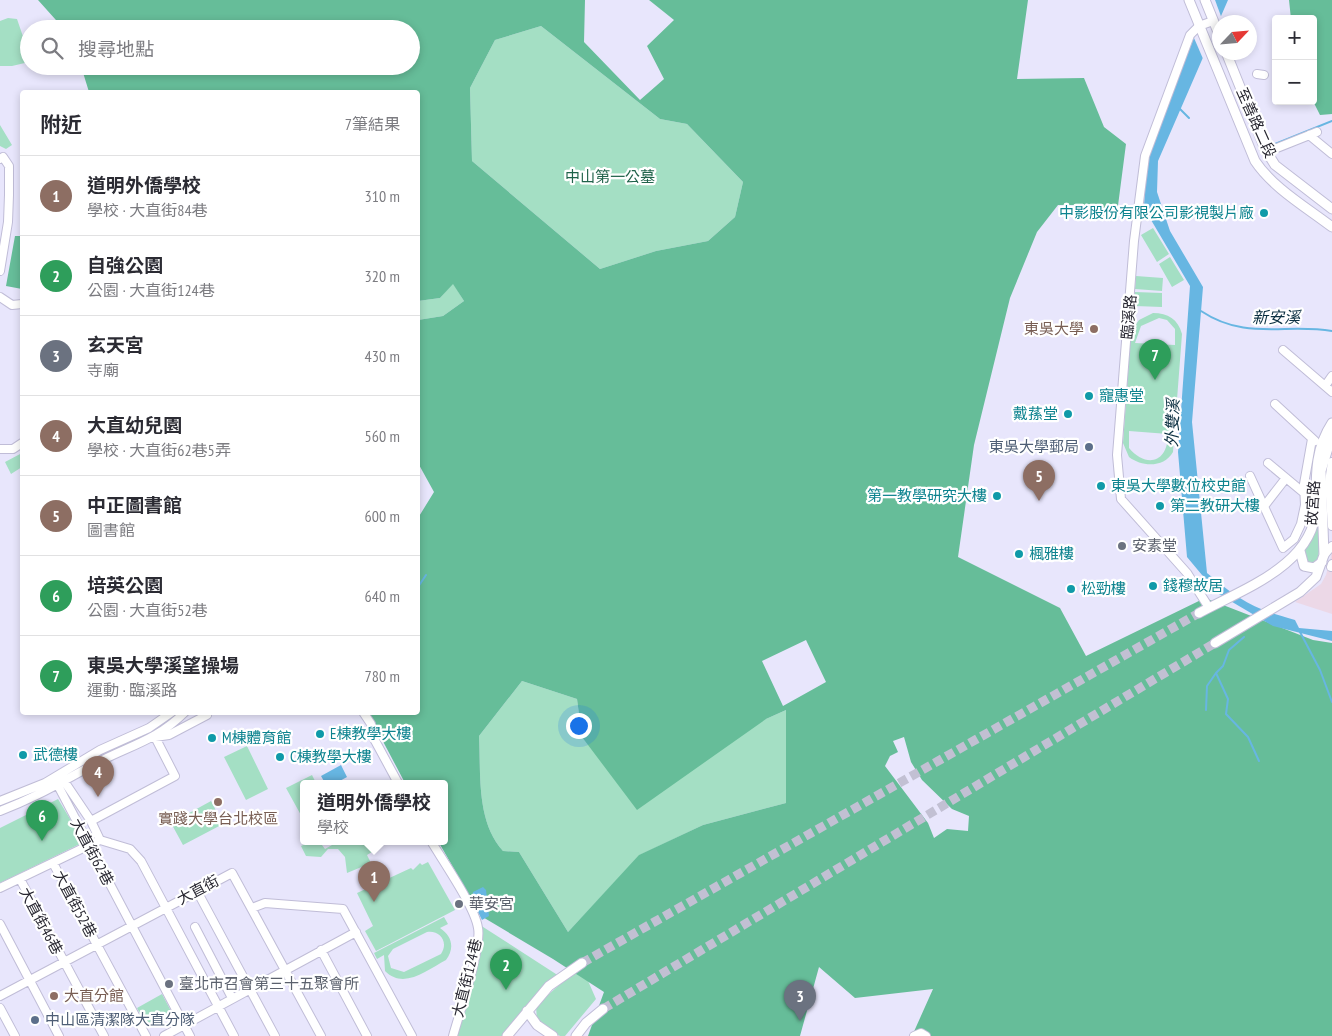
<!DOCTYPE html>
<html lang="zh-TW">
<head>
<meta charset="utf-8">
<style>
	body { margin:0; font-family:"PT Sans Narrow","Noto Sans TC",sans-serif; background:#f7f7f7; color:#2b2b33 }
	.controls { position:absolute; right:15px; top:15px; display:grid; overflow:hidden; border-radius:5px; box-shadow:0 2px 8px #0003 }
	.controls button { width:45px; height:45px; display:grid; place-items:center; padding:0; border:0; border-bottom:1px solid #e1e1e2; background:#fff; color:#2b2b33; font:25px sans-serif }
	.compass { position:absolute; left:1212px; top:15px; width:45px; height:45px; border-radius:50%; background:#fff; box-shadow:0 2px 8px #0003; rotate:64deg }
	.you { position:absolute; left:578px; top:725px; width:18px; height:18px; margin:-12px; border:4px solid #fff; border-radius:50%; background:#1a73e8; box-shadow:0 0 0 8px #1a73e833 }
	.badge { display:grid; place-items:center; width:32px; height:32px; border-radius:50%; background:#111827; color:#fff; font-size:16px; font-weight:700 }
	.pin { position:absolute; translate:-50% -41px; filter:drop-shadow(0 1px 2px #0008) }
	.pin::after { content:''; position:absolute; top:26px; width:18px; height:15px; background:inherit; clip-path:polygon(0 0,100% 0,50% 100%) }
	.popup { position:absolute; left:300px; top:780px; width:148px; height:65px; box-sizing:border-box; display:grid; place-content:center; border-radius:5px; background:#fff; filter:drop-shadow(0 1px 4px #0005); font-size:16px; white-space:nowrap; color:#7c7c81 }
	.popup b { font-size:19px; color:#2b2b33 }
	.popup::after { content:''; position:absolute; left:50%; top:100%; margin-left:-10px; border:10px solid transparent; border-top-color:#fff }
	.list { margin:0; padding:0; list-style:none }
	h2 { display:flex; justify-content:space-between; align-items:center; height:65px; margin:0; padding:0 20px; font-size:21px }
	h2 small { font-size:16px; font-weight:400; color:#7c7c81 }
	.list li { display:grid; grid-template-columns:32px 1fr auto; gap:15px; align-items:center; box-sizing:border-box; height:80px; padding:0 20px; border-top:1px solid #e1e1e2 }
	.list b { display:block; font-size:19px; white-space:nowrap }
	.list p { margin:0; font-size:16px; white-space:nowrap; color:#7c7c81 }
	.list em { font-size:16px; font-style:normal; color:#7c7c81 }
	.icon { flex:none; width:28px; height:28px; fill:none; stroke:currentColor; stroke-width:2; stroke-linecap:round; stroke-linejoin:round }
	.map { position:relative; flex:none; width:1332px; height:1036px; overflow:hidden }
	.search { position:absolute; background:#fff; box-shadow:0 2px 8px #0003; left:20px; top:20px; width:400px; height:55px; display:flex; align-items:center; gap:12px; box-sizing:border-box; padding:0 18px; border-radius:28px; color:#7c7c81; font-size:19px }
	.panel { position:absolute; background:#fff; box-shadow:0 2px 8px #0003; left:20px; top:90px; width:400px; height:625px; border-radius:5px }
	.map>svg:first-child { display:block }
	.industrial { fill:#ecd8e7 }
	.green { fill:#a4dfc4; fill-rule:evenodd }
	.forest { fill:#66bd99; fill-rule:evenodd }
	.water { fill:#67b6e2 }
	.pier { fill:#e8e6fc }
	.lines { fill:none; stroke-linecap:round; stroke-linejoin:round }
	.stream { stroke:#67b6e2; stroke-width:2 }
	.major-tunnel { stroke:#c2c0d3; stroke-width:9; stroke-dasharray:9 4.5; stroke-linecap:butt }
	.minor-casing { stroke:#c0bdd7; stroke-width:10 }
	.major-casing { stroke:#c0bdd7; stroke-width:11 }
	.minor { stroke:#fff; stroke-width:8 }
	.major { stroke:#fff; stroke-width:9 }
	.culture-dot { fill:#0f9aa8; stroke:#fff; stroke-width:2 }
	.education-dot { fill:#8d6e63; stroke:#fff; stroke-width:2 }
	.service-dot { fill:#5c6f8a; stroke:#fff; stroke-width:2 }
	.worship-dot { fill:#6b7280; stroke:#fff; stroke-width:2 }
	.labels { text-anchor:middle; stroke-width:4.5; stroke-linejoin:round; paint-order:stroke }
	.street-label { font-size:15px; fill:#282731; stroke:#fff }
	.park-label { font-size:15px; fill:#21634b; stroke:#fff }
	.culture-label { font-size:15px; fill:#0d838f; stroke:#fff; text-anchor:start }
	.education-label { font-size:15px; fill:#785e54; stroke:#fff; text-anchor:end }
	.service-label { font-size:15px; fill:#4e5e75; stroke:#fff; text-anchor:end }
	.worship-label { font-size:15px; fill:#5b616d; stroke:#fff; text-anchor:start }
	.water-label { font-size:16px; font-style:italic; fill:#0c3042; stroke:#fff }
</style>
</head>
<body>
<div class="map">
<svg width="1332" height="1036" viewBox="0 0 1332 1036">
	<rect width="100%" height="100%" fill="#e8e6fc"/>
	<path class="industrial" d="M1332,552v62l-37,-12 26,-18 5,-9z"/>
	<path class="green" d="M8,18l9,1 12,35v8l-17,4h-12v-45z
		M541,26l119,93 27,5 56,58 -8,35 -27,24 -52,10 -56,18 -128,-108 -2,-73 25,-48z
		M0,125l12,20 -6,4 -6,-3z
		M1153,228l16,26 -12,8 -16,-27z
		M1170,257l14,23 -12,7 -13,-23z
		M1136,276l27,2 -1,13 -27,-2z
		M453,283l11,18 -21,15 -25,4v-19l22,-3z
		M1135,292l27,1v14l-27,-1z
		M1153,313c15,0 25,6 29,21l-9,118c-9,16 -31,15 -44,5l-6,-14 8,-112 8,-11zM1159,318l8,2 8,9v16l-40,-2 6,-17zM1129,431l39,3c0,28 -21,35 -39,14z
		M22,453v14l-11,7 -6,-12z
		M1320,513c0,17 2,34 -4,51l-7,2 -6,-13 12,-20z
		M522,681l55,18 5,38 184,-18 20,-9v93l-83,22 -63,30 -72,77 -49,-80 -16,-1c-27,-30 -22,-77 -24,-115z
		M247,746l21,43 -22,11 -22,-43z
		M312,775l4,8h-12v33l-2,1 -16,-29z
		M58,799l26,43 -84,41v-55z
		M211,801l12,23 -40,21 -12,-22z
		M312,841h7l6,8 14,-8h38l3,6 -13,8 4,8 -24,10 -2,-16 -7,-8h-10l-7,8 -15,-1 -5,-10z
		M428,862l27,48 -79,41 -11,-20 8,-5 -16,-33 54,-25 2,2 7,-7 2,2z
		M444,917l4,7 -8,4c12,8 15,20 6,32 -19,10 -42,30 -61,11l-1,-16 -7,4 -3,-6zM427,932c13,-2 22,10 14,22l-37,18 -13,-4 -3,-12 5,-7z
		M480,925l79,51 -30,27 -27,33h-45l23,-94z
		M581,965l15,34 -31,37h-5l-23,-15 -1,-15z
		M162,994l9,17 -25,14 -9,-17z"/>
	<path class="forest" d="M38,0h547l-1,42 56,58 24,-21 -17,-33 27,-26 -25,-20h379l-11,79 67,-1 20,49 22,17 -10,77 -40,-16h-18l-21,27 -27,66 -36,147 -16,112 102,51 26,48 119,-58 108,42 19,3v393h-420l21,-47 -78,9 -36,-31 -19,69h-212l16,-44 -51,-33 -72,-43 -43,-75h6v-58h-39l-37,-70 50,-1v-194l16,-26 -16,-29v-143l25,-4 21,-15 -11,-17 -13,14 -22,3v-209h-329l-8,-26h330v-37h-347zM541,26l119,93 27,5 56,58 -8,35 -27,24 -52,10 -56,18 -128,-108 -2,-73 25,-48zM806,640l20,42 -43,24 -21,-45zM522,681l55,18 5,38 55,73 129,-91 20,-9v93l-83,22 -64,30 -71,77 -49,-80 -16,-1c-27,-30 -22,-77 -24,-115zM904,737l7,25 11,18 30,29 17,7 -1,15 -21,-2 -13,9 -6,-15 -43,-57 5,-10 8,-4 -5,-11z
		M1289,0h43v114l-12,1 -7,-14v-82h-22z
		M15,236h7v53l-16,-3z"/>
	<path class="water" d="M1209,0h19l-70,161 -1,31 13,39 33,56 -11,135 15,151c32,27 47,36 88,47l4,8 33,3v10l-59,-15 -56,-33 -30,-36 -9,-105 12,-166 -46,-78 2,-50z
		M341,765l6,12 -11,6h-11l-4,-7z
		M483,887l3,3 3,26 -7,4 -10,-20 1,-8z"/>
	<path class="pier" d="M1206,0h9l7,19 -18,42 -10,-23z"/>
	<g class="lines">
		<path class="stream" d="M1179,108l10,10
			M1275,144l57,-23
			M1201,311c45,30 84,12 131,20
			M418,587l8,-12
			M1300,632l20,38 12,32
			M1244,637l-15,13 -6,16 -7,7 12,26 -2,15 22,23 11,24
			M1206,710l1,-24 9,-13"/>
		<path class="major-tunnel" d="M582,963l617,-350
			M603,1009l612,-366"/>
		<g class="minor-casing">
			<path id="minor" d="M1257,74l7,1
				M1309,135l23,19
				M1267,152l50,-20
				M0,159l3,-2 6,9v29l-1,27 -8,49
				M0,297l12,8 10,-1
				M1283,350l49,42
				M1325,386l7,-10
				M1275,404l40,37
				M0,449h13l9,-6
				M1332,462l-3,20 3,44
				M1268,463l36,30
				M1250,476l33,72 11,-9 7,-15 4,-19 -1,-21 8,-45
				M1265,505l21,-27
				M1324,555l8,-9
				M1331,567l1,-3
				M1206,603l-19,-30 -66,-74 -4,-44 17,-214 11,-85 45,-121 9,-9 14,-5
				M363,712l8,12 1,11 26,48
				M54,778l136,258
				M62,778l29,43 9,19
				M0,801l45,-18 55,-33 49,-22 23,-16
				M0,811c37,-14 59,-28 93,-46 34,-19 62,-23 92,-53
				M91,821l84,-45 -20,-39 14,-2 38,-20
				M431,841c12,20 44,66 47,87 4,19 -19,86 -25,108
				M53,863l93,173
				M20,879l84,157
				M0,888l100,-48 30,9 11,12 93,175
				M197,891l78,145
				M252,908l13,-5 78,6 69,127
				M0,924l59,112
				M195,927l37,71
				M321,950l46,86
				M0,996l232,-123 89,163
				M0,1008l15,28
				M164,1036l192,-104
				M914,1036l7,-3 5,3"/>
		</g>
		<g class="major-casing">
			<path id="major" d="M1189,0l66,161c18,27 51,46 77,66
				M1205,0l15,37
				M1226,52l39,97 10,16 57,44
				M1300,551l4,15 10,2 8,-6
				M1199,613c44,-24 118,-49 117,-109 0,-29 -1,-55 16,-81
				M1215,643l85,-51 16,-15 8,-22 -3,-84 11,-36
				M527,1011l10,14 16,11
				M507,1036l42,-50 33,-23
				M576,1036l10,-13 17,-14"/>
		</g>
		<use href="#minor" class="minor"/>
		<use href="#major" class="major"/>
	</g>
	<g class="culture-dot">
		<circle cx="1264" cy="213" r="5"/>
		<circle cx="1089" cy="396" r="5"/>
		<circle cx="1068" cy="414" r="5"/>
		<circle cx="1101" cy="486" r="5"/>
		<circle cx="997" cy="496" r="5"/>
		<circle cx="1160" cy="506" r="5"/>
		<circle cx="1019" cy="554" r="5"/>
		<circle cx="1153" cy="586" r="5"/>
		<circle cx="1071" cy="589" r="5"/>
		<circle cx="320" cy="734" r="5"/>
		<circle cx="212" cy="738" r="5"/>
		<circle cx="23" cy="755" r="5"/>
		<circle cx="280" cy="757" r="5"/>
	</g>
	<g class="education-dot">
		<circle cx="1094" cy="329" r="5"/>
		<circle cx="218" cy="802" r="5"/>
		<circle cx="54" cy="996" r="5"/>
	</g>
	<g class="service-dot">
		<circle cx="1089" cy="447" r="5"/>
		<circle cx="35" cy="1020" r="5"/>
	</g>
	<g class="worship-dot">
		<circle cx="1122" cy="546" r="5"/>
		<circle cx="459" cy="904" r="5"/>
		<circle cx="169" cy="984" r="5"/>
	</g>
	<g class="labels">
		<g class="street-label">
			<text transform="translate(1256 123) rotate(66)" y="5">至善路二段</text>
			<text transform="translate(1129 317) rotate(-85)" y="5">臨溪路</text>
			<text transform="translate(1313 503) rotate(-86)" y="5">故宮路</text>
			<text transform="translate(92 852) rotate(62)" y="5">大直街62巷</text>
			<text transform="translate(198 890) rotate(-28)" y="5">大直街</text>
			<text transform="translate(75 904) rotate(62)" y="5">大直街52巷</text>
			<text transform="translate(41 921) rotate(62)" y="5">大直街46巷</text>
			<text transform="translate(467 978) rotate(-76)" y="5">大直街124巷</text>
		</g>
		<g class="park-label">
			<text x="610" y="182">中山第一公墓</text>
		</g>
		<g class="culture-label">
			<text x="1254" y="218" text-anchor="end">中影股份有限公司影視製片廠</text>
			<text x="1099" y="401">寵惠堂</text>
			<text x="1058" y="419" text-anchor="end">戴蓀堂</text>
			<text x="1111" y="491">東吳大學數位校史館</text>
			<text x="987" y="501" text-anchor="end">第一教學研究大樓</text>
			<text x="1170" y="511">第二教研大樓</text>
			<text x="1029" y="559">楓雅樓</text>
			<text x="1163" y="591">錢穆故居</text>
			<text x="1081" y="594">松勁樓</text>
			<text x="330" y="739">E棟教學大樓</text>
			<text x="222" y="743">M棟體育館</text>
			<text x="33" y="760">武德樓</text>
			<text x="290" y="762">C棟教學大樓</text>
		</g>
		<g class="education-label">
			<text x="1084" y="334">東吳大學</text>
			<text x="218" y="824" text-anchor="middle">實踐大學台北校區</text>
			<text x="64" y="1001" text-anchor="start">大直分館</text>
		</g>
		<g class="service-label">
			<text x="1079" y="452">東吳大學郵局</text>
			<text x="45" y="1025" text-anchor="start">中山區清潔隊大直分隊</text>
		</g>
		<g class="worship-label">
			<text x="1132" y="551">安素堂</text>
			<text x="469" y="909">華安宮</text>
			<text x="179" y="989">臺北市召會第三十五聚會所</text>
		</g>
		<g class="water-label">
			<text x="1276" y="323">新安溪</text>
			<text transform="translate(1172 423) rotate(-88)" y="6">外雙溪</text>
		</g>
	</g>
</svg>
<div class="controls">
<button>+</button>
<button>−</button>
</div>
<svg class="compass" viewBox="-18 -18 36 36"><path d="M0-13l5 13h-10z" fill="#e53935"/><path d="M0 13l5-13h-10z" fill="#7c7c81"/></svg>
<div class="you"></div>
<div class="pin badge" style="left:374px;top:902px;background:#8d6e63">1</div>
<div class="popup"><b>道明外僑學校</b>學校</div>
<div class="pin badge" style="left:506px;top:990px;background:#2e9e5b">2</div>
<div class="pin badge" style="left:800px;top:1021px;background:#6b7280">3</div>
<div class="pin badge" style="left:98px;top:797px;background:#8d6e63">4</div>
<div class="pin badge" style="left:1039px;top:501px;background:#8d6e63">5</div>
<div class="pin badge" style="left:42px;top:841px;background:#2e9e5b">6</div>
<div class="pin badge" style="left:1155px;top:380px;background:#2e9e5b">7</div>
<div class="search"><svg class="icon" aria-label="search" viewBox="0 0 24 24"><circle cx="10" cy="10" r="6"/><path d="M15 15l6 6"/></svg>搜尋地點</div>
<section class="panel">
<h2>附近<small>7筆結果</small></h2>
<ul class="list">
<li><span class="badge" style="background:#8d6e63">1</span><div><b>道明外僑學校</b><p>學校 · 大直街84巷</p></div><em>310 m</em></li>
<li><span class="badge" style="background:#2e9e5b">2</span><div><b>自強公園</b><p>公園 · 大直街124巷</p></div><em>320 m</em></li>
<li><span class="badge" style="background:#6b7280">3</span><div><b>玄天宮</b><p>寺廟</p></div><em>430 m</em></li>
<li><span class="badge" style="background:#8d6e63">4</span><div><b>大直幼兒園</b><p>學校 · 大直街62巷5弄</p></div><em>560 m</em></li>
<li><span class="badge" style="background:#8d6e63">5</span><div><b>中正圖書館</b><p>圖書館</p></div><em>600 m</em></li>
<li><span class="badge" style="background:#2e9e5b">6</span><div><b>培英公園</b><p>公園 · 大直街52巷</p></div><em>640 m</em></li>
<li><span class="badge" style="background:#2e9e5b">7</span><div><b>東吳大學溪望操場</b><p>運動 · 臨溪路</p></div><em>780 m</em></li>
</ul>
</section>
</div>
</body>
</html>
